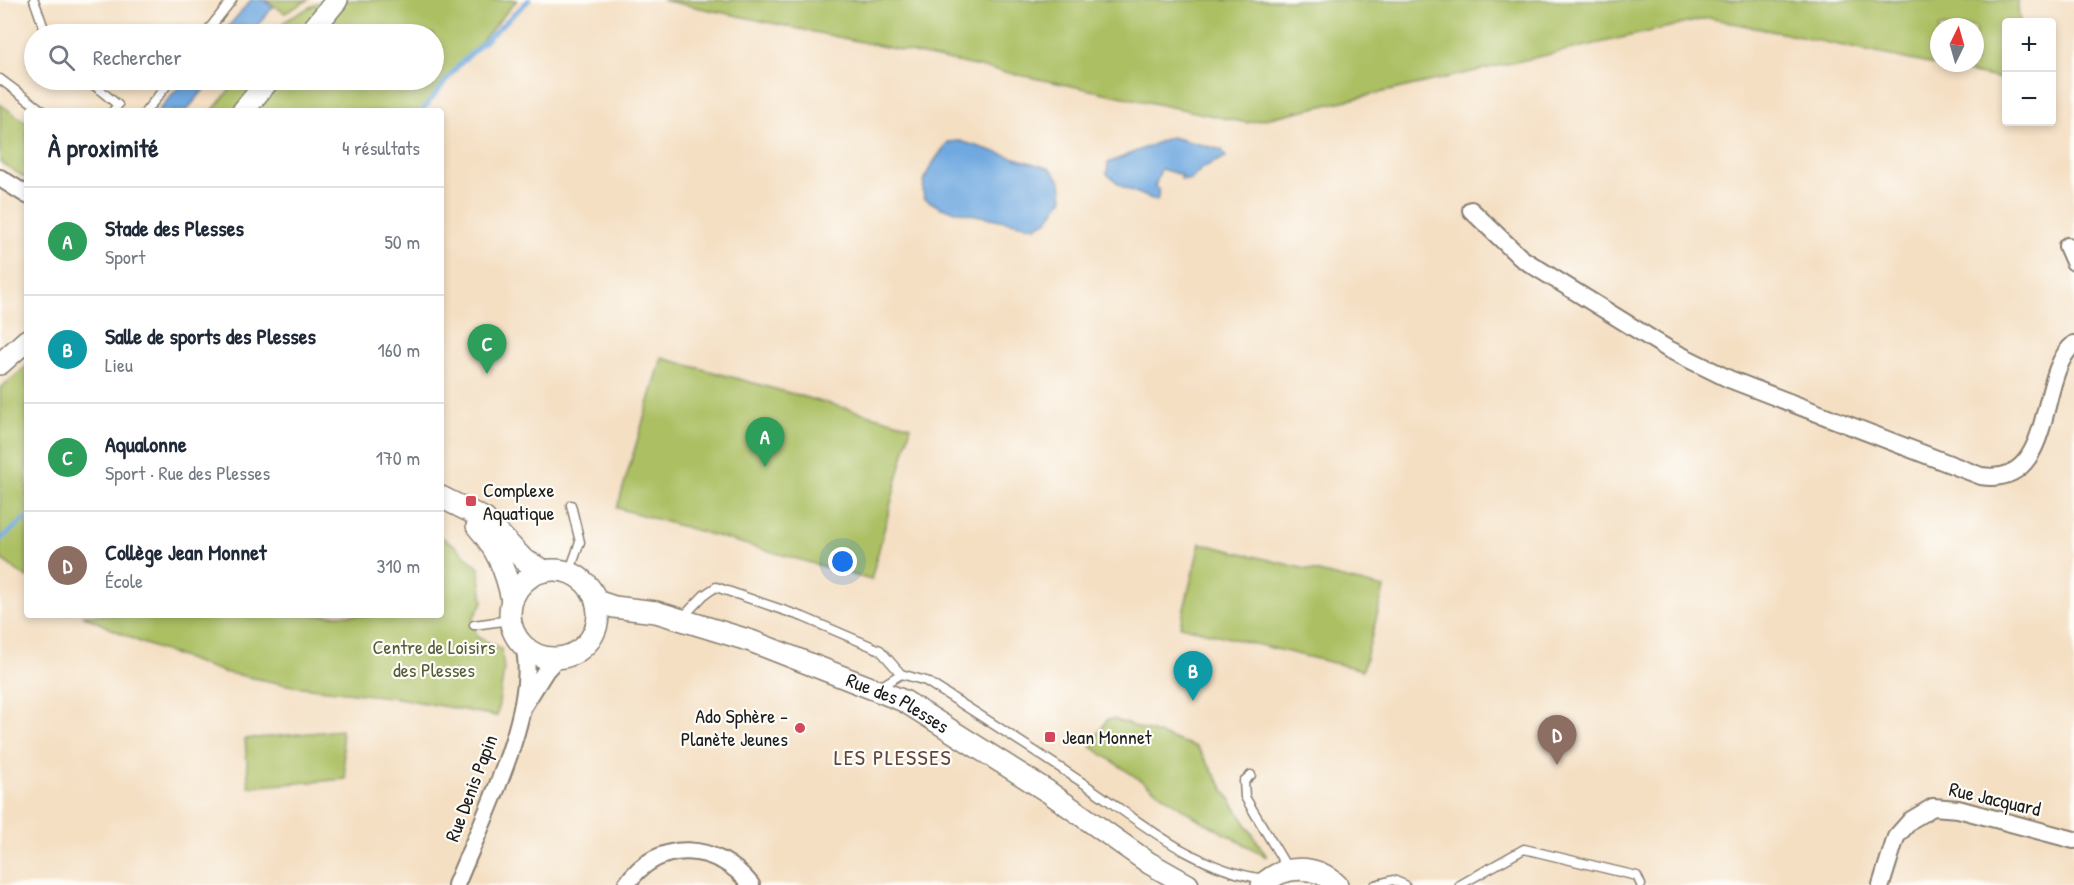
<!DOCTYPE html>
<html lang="fr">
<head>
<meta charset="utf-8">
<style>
	body { margin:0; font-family:"Patrick Hand",sans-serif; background:#f6f6f7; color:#1f2937 }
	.controls { position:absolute; right:18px; top:18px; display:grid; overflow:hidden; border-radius:6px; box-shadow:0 3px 9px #0003 }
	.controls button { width:54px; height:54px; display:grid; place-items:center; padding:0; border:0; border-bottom:2px solid #e0e1e3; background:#fff; color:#1f2937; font:30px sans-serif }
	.compass { position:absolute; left:1930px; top:18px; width:54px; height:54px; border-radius:50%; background:#fff; box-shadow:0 3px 9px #0003; rotate:5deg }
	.you { position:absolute; left:843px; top:562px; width:21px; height:21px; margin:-15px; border:4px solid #fff; border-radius:50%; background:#1a73e8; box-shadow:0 0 0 9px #1a73e833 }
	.badge { display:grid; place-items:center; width:39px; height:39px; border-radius:50%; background:#d1495b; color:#fff; font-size:20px; font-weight:700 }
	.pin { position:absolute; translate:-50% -50px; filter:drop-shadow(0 2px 3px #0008) }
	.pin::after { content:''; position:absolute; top:32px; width:21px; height:18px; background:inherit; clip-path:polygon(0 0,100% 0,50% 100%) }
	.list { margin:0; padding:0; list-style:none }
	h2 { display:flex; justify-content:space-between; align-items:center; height:78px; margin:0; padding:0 24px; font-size:26px }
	h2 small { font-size:20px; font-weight:400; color:#747a83 }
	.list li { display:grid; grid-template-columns:39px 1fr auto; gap:18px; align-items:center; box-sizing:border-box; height:108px; padding:0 24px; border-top:2px solid #e0e1e3 }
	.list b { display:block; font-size:22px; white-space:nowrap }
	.list p { margin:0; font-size:20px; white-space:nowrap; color:#747a83 }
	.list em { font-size:20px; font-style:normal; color:#747a83 }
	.icon { flex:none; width:33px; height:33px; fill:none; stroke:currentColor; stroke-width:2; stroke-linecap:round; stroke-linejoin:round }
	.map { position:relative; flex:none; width:2074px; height:885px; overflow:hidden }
	.search { position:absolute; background:#fff; box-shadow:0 3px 9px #0003; left:24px; top:24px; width:420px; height:66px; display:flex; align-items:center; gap:15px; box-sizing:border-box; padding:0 21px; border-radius:33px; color:#747a83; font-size:22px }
	.panel { position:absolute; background:#fff; box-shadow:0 3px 9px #0003; left:24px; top:108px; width:420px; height:510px; border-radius:6px }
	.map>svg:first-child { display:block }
	.green { fill:#acc064; stroke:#646e40; stroke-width:1.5; fill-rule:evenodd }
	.water { fill:#70a9e0; stroke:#46627e; stroke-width:1.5 }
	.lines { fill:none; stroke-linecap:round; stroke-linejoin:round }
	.stream { stroke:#70a9e0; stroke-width:4.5 }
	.service-casing { stroke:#887e70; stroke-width:11 }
	.minor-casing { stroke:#887e70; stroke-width:20 }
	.tertiary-casing { stroke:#887e70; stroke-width:24 }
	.service { stroke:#fff; stroke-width:8 }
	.minor { stroke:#fff; stroke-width:16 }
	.tertiary { stroke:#fff; stroke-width:21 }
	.poi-dot { fill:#d1495b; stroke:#fdfcf7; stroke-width:2 }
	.labels { text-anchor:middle; stroke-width:4.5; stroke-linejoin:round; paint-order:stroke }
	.poi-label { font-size:20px; fill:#1c1c1c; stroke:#fdfcf7; text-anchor:start }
	.park-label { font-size:20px; fill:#565e39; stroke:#fdfcf7 }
	.street-label { font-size:20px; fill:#1c1c1c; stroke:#fdfcf7 }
	.quarter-label { font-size:22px; letter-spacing:1.5px; fill:#60453e; stroke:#fdfcf7 }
</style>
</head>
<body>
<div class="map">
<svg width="2074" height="885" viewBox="0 0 2074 885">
	<rect width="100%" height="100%" fill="#fdfcf7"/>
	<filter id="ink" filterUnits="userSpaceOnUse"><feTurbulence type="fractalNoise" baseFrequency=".0167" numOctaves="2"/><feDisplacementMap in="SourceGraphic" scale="12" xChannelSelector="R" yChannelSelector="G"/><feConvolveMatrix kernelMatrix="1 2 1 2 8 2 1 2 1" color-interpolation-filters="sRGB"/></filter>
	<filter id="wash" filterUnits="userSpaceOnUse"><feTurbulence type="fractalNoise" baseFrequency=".008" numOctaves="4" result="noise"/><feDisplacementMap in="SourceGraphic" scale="24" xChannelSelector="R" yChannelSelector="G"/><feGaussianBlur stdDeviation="1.35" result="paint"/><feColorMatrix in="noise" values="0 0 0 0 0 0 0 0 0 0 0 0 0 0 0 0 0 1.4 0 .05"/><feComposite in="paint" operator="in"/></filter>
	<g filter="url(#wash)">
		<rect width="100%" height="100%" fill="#f4dfc3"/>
		<path class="green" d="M266,0h42l-23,13z
			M340,0h177l-96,111h-167l26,-31h154v-46h-117z
			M662,0h1355l3,22h-14v58l-297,-62 -462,105zM1939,27h36v36h-36z
			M321,1l4,3 -25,30h-26l11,-13z
			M238,80h23l-27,31h-22z
			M0,104l27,19v56l-27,-17z
			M662,358l249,68 -40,154 -254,-72z
			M27,366v212l-27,-20v-170z
			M441,537l12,7 26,24 4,34 -10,16 4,19 24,11 3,21 -7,47 -99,-18 -105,-12 -70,-14 -81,-29 -60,-28h359z
			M1200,543l184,45 -21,82 -183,-44z
			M1113,719l84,28 70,110 -72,-40 -105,-71 17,-26z
			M341,730l5,49 -97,8 -4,-48z"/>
		<path class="water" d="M251,0h12l10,7 -23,27h-28z
			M185,80h27l-26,31h-28z
			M1171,137l51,13 4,7 -24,11 -11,12 -10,-1 1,-4 -21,-6 -6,17 4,4 -2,11 -34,-14 -16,-13 1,-11z
			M960,141l91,28 10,13 2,16 -15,22 -13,7 -94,-19 -17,-10c-5,-21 12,-39 24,-56z"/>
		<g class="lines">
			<path class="stream" d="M422,111l36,-45 71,-66
				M0,540l27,-23"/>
		</g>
	</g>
	<g filter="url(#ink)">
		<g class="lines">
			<g class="service-casing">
				<path id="service" d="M34,0l12,34
					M205,34l27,-34
					M0,79l43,32
					M88,80l30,25 -5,6
					M146,111l25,-31
					M569,573l11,-31 -9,-37
					M682,618l22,-23 12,-8 87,30 77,33 21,24
					M474,625l36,-5
					M877,689l24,-15 25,7c52,33 103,66 154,100 59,39 112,88 184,98
					M1251,775l-7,6 1,16 43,72
					M1375,885l18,-5 12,5
					M1460,885l64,-36 113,27 4,9"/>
			</g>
			<g class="minor-casing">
				<path id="minor" d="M0,178l27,17
					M1471,210l50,48 147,91 61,30 252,97c76,12 55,-101 93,-132
					M2067,246l7,16
					M524,705l22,-35 11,-12
					M456,885c24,-60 84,-177 68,-239
					M626,885c32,-48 92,-42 125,0
					M1881,885l15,-48 15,-17 22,-13 25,2 116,31"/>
			</g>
			<g class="tertiary-casing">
				<g id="tertiary">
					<path d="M309,34l28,-34"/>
					<path d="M243,111l26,-31"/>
					<path d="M0,364l27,-24"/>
					<path d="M441,497l44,22 39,41 21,11"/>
					<path d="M477,526c20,23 29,45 35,74"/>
					<circle cx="554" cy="614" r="44"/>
					<path id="s1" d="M596,601l18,6 42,5 95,29 153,60 143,90 102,72 39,22"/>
					<path d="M1262,885c22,-21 54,-21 75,0"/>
				</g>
			</g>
			<use href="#service" class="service"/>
			<use href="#minor" class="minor"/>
			<use href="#tertiary" class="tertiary"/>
		</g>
	</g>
	<g class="poi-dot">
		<rect x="465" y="495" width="12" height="12" rx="3"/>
		<circle cx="800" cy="728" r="6"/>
		<rect x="1044" y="731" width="12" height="12" rx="3"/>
	</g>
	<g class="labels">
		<g class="poi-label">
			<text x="483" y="497">Complexe<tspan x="483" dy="23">Aquatique</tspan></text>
			<text x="788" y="723" text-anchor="end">Ado Sphère -<tspan x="788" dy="23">Planète Jeunes</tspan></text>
			<text x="1062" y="744">Jean Monnet</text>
		</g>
		<g class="park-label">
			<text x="434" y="654">Centre de Loisirs<tspan x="434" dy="23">des Plesses</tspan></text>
		</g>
		<g class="street-label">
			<text dy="7" stroke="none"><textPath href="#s1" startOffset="320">Rue des Plesses</textPath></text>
			<text transform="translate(471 788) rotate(-69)" y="7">Rue Denis Papin</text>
			<text transform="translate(1995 799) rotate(13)" y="7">Rue Jacquard</text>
		</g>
		<g class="quarter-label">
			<text x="893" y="765">LES PLESSES</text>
		</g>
	</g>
</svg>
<div class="controls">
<button>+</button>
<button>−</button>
</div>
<svg class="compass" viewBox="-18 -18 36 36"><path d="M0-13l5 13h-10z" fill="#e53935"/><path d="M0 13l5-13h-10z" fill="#747a83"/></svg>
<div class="you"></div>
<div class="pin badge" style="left:765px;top:467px;background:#2e9e5b">A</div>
<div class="pin badge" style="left:1193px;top:701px;background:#0f9aa8">B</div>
<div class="pin badge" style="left:487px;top:374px;background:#2e9e5b">C</div>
<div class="pin badge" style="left:1557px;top:765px;background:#8d6e63">D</div>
<div class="search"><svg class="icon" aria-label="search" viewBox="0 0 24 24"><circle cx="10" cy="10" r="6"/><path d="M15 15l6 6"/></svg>Rechercher</div>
<section class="panel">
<h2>À proximité<small>4 résultats</small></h2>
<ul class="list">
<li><span class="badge" style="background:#2e9e5b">A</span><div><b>Stade des Plesses</b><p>Sport</p></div><em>50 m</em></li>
<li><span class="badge" style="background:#0f9aa8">B</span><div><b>Salle de sports des Plesses</b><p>Lieu</p></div><em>160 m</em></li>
<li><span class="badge" style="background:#2e9e5b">C</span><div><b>Aqualonne</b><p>Sport · Rue des Plesses</p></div><em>170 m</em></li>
<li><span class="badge" style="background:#8d6e63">D</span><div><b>Collège Jean Monnet</b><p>École</p></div><em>310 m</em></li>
</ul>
</section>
</div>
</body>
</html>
